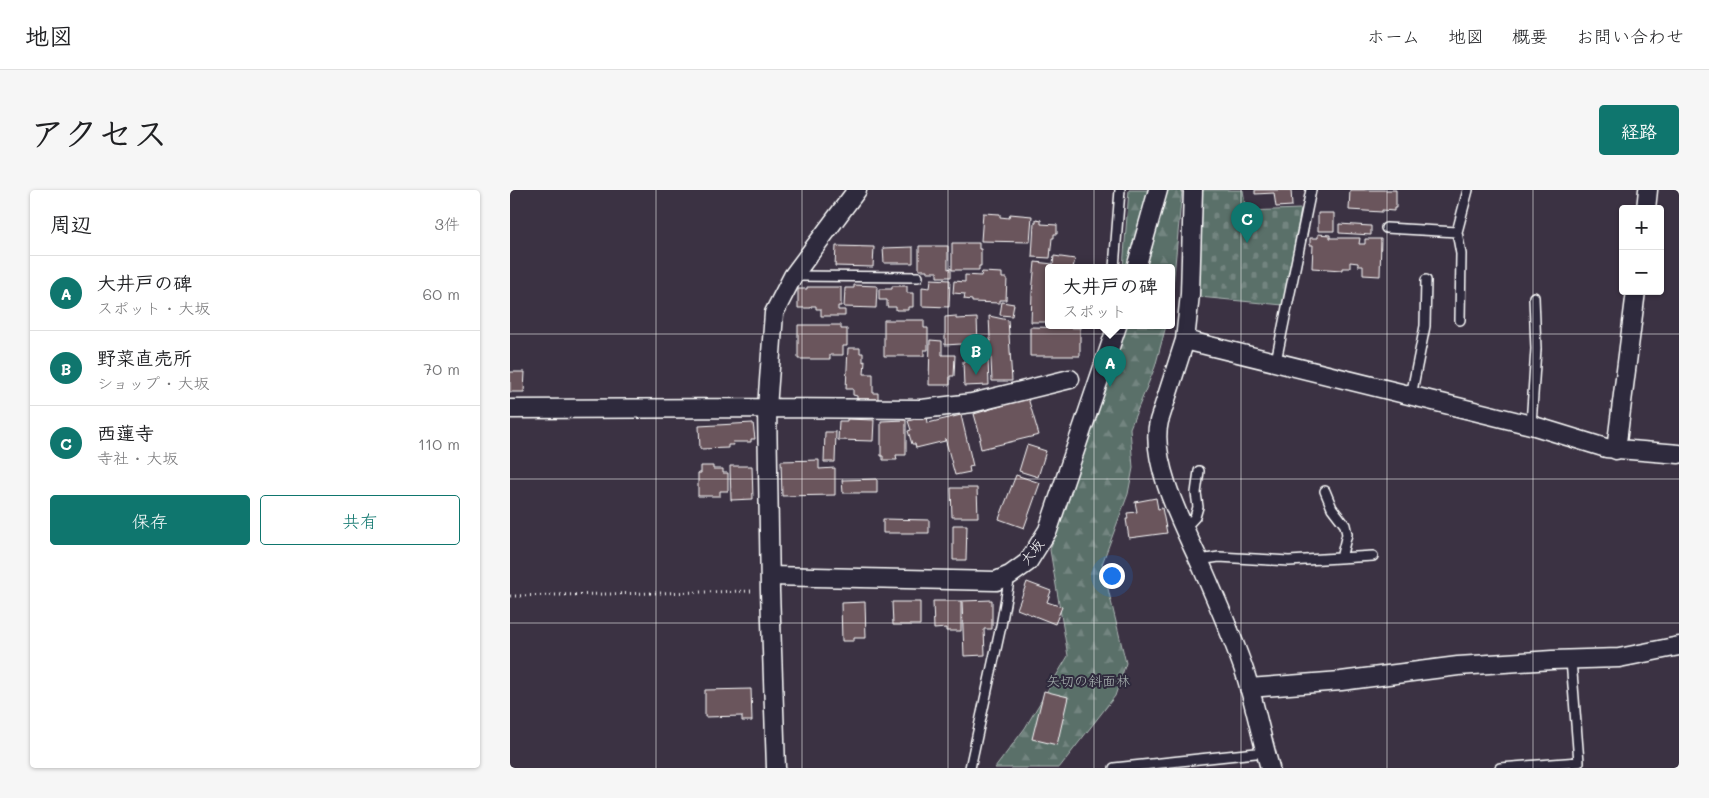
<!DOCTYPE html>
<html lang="ja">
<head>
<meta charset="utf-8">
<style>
	body { margin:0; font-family:Mali,"Klee One",sans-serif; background:#f6f6f6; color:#202124 }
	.controls { position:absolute; right:15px; top:15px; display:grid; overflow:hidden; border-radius:5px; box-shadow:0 1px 4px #0004 }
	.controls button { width:45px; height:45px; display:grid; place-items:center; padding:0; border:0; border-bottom:1px solid #e0e0e0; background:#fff; color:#202124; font:25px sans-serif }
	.you { position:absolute; left:601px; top:385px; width:18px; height:18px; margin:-12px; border:4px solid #fff; border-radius:50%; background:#1a73e8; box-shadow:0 0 0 8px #1a73e833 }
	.badge { display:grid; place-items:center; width:32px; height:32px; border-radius:50%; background:#0f766e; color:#fff; font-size:16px; font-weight:700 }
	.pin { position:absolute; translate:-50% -41px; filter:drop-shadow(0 1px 2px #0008) }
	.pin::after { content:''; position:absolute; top:26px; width:18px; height:15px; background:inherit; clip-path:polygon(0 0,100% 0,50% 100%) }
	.popup { position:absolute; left:535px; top:74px; width:130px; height:65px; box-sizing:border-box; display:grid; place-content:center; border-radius:5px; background:#fff; filter:drop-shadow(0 1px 4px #0005); font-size:16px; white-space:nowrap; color:#757577 }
	.popup b { font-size:19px; color:#202124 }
	.popup::after { content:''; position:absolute; left:50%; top:100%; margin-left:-10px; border:10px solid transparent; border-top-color:#fff }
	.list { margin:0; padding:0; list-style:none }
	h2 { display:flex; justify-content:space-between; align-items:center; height:65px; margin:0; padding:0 20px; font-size:21px }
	h2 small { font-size:16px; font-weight:400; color:#757577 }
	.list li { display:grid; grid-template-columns:32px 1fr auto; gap:15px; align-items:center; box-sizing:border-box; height:75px; padding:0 20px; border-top:1px solid #e0e0e0 }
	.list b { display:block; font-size:19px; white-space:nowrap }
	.list p { margin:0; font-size:16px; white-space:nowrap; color:#757577 }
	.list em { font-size:16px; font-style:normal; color:#757577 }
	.actions { display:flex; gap:10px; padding:15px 20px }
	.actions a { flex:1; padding:11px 0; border:1px solid #0f766e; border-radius:5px; text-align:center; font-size:18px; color:#0f766e }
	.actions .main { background:#0f766e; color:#fff }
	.map { position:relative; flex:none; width:1169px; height:578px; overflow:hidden; border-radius:5px }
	header { display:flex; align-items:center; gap:30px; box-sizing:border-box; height:70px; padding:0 25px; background:#fff; border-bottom:1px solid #e0e0e0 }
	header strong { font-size:24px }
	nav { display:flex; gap:28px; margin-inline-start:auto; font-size:18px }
	.intro { display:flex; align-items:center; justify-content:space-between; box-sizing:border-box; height:120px; padding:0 30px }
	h1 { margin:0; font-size:35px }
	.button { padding:12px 22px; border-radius:5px; background:#0f766e; color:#fff; font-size:18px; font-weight:700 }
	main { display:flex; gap:30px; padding:0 30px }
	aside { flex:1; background:#fff; border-radius:5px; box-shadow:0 1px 4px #0004 }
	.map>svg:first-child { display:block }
	.forest { fill:url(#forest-firs); stroke:#acb7b4 }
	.cemetery { fill:url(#cemetery-stones); stroke:#acb7b4 }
	.building { fill:#6b545c; stroke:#fff }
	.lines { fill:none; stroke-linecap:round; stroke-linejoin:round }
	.service-casing { stroke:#fff; stroke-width:12 }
	.minor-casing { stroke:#fff; stroke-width:21 }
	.path { stroke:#fff; stroke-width:3; stroke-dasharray:1 4; stroke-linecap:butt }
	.service { stroke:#2f2a3d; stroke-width:9 }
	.minor { stroke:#2f2a3d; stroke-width:18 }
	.grid { fill:none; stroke:#fff; stroke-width:1; stroke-opacity:0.55 }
	.labels { text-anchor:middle; stroke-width:4; stroke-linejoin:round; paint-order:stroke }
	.street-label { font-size:14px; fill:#fff; stroke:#2f2a3d }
	.park-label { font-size:14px; fill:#acb7b4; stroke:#2f2a3d }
</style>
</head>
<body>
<header>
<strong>地図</strong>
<nav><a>ホーム</a><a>地図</a><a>概要</a><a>お問い合わせ</a></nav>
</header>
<div class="intro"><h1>アクセス</h1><a class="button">経路</a></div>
<main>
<aside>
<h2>周辺<small>3件</small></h2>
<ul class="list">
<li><span class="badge">A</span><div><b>大井戸の碑</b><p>スポット · 大坂</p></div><em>60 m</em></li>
<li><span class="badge">B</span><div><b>野菜直売所</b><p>ショップ · 大坂</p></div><em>70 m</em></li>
<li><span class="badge">C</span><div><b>西蓮寺</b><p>寺社 · 大坂</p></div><em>110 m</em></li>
</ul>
<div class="actions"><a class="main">保存</a><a>共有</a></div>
</aside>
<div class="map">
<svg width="1169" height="578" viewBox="0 0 1169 578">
	<defs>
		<pattern id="forest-firs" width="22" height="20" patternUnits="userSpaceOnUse" patternTransform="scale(1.25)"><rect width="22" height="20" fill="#5a6f69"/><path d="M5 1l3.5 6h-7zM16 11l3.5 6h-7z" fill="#738580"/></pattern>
		<pattern id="cemetery-stones" width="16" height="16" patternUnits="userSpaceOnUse" patternTransform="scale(1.25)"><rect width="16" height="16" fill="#5a6f69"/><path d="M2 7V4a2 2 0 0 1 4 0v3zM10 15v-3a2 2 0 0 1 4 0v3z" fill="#738580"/></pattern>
	</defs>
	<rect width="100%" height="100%" fill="#3b3243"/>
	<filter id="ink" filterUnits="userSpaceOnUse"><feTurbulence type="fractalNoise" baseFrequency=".02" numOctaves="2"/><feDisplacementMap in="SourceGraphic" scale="10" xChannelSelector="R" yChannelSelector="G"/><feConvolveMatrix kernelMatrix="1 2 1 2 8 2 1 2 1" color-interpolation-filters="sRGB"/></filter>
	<g filter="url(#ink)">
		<path class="forest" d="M619,0h53l-11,118v-40h-48z
			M608,136h48l-11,41 -25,61 3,40 -5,26 -26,70 24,99 -11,33 -56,72h-64l30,-40 43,-72 -18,-106 67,-207z"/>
		<path class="cemetery" d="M691,0h42l3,21 55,-2 -18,96 -84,-8z"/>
		<path class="building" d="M745,0h36l1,16 -16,1 -2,-14 -19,1z
			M840,0h46v18h-2v3l-12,-1v2l-33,-2z
			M473,23l17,1v3l9,1 1,-4 22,2 -2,26 -49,-1z
			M808,23h16v18h-16z
			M526,29l5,1v4l16,1v9h-3v4h-2l-2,20 -18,-1 2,-34h2z
			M829,34l32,2v9l-32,-2z
			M808,44l12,1v3h30l-1,6h6v-5h16l-1,37 -17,-1v-9h-5v-3l-8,-1v6h-8v2l-30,-2 1,-23h-3v-7h8z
			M442,53h27v6h2v17h-2v4h-27z
			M326,56l38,1 -1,20 -38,-1z
			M409,56h29v23l3,-1v9h-14v-5h-10v-2h-8z
			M403,57v16h-29l-1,-15z
			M544,66l21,3 -2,9h-24v54h-18l1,-29 3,-31 18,2z
			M472,82l20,1v5h5l-1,22h-6v3l-28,-1v-2l-8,-1 1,-5 -12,-1 1,-12 11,1v-7l16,1z
			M421,89l19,1 -1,27 -27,-1v-19l8,1z
			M344,95l23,1 -1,22 -32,-1 1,-19h9z
			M382,96h15v7h6v14h-5v3h-12v-3h-9v-7h-8v-11h13z
			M297,97h34v19h-3v4h7v6h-24v-7h-5v-3h-5v2h-13v-19h9z
			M492,112l12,2 -2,12 -12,-1z
			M446,126v3l21,-1 1,28 -16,1 -1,-3 -16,1v-28z
			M479,126l19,4 4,61h-20z
			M374,130h40v8h4v22h-4v6h-40z
			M288,135h43v4h6v17h-4v9h-13v4h-32z
			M520,137l50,1v28h-50z
			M420,150l12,1v14h13l-1,21h-4v9h-21z
			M338,158h12v5h3v9l2,-1 -1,13h9v19h5v7h-21v-4l-4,-1v-6h-7z
			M478,169l1,26 -25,1 -1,-25z
			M0,182h15l-1,20h-14z
			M518,208l11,37 -58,14 -2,-9 2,-1 -7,-25z
			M451,225l12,51 -4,1 1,5 -15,3 -10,-37v3l-29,7 -1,-4h-3l-4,-13 3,-1 -3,-9 19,-5 1,7z
			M337,229l27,1 -1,21 -35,-1 1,-19h8z
			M396,230v35h-10l1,5h-14v-4h-2v-35z
			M243,233l2,16h-4v3h-18l1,3h-6v3l-28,1 -1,-23z
			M315,242h11l-1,30h-11z
			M517,255l19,6 -8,26 -19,-6z
			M309,270v9l16,-1v27l-53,1 -1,-35z
			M191,276h12v3h10v4h5v18h-8v5h-22v-23h3z
			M220,276h22l1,33 -22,1z
			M506,285l24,8 -16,45 -25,-9z
			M367,289v14h-34l-1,-13z
			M441,298h26l1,29h-26z
			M646,308l2,11 4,-1 5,25 -38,5 -3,-19h2l-1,-6 10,-1 -2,-10z
			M373,329l46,1v13h-46z
			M443,335h14l-1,35h-13z
			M517,392l24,9 -4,11 15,5 -7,17 -38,-15z
			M482,410v29h-8l1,26 -21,1 -2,-55z
			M423,411h28v30h-15v-3l-12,1z
			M355,412l1,36h-12v3h-12l-1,-38z
			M382,412h28v23h-27z
			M241,499l1,32h-10v-5l-37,1v-27z
			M534,501l24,6 -11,48 -25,-6z"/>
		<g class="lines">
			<g class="service-casing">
				<path id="service" d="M876,38l71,4
					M604,78l6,-78
					M283,86l125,1
					M950,130l1,-66 -4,-22 11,-42
					M766,171l35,-171
					M901,206l14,-70 1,-46
					M1021,235l5,-76 -2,-52
					M815,301l7,17 13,17 2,9 -6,24
					M674,339l11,-12 3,-10 -2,-14 3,-22
					M689,370l20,-3 70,4 84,-5
					M460,578l31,-142 9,-51
					M604,578l151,-16
					M990,578l79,-6 -8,-102"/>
			</g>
			<g class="minor-casing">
				<path id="minor" d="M683,0l-3,104 -5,46 -26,81c-10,42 26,108 43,146 15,35 31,70 43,106 10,31 16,64 25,95
					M1136,19l2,-19
					M626,78l22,-78
					M675,150l346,85 75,23 73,6
					M0,219l257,-1 155,1 50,-6 98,-24
					M1106,260l20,-159
					M260,386l226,5 14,-6 18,-13 20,-32 69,-204
					M739,498l92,-7 117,-15 94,-6 67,-2 60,-12
					M266,578l-6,-177 -3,-183 7,-95 19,-37 64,-86"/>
			</g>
			<path class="path" d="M0,406l242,-5"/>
			<use href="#service" class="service"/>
			<use href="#minor" class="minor"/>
		</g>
	</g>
	<path class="grid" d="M146,0v578M292,0v578M438,0v578M584,0v578M731,0v578M877,0v578M1023,0v578M0,144h1169M0,289h1169M0,433h1169"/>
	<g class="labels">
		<g class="street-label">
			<text transform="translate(522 362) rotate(-52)" y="5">大坂</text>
		</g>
		<g class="park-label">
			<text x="578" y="496">矢切の斜面林</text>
		</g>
	</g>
</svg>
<div class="controls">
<button>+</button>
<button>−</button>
</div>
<div class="you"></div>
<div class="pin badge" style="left:600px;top:197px">A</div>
<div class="popup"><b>大井戸の碑</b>スポット</div>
<div class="pin badge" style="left:466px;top:185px">B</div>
<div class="pin badge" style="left:737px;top:53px">C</div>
</div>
</main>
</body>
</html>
